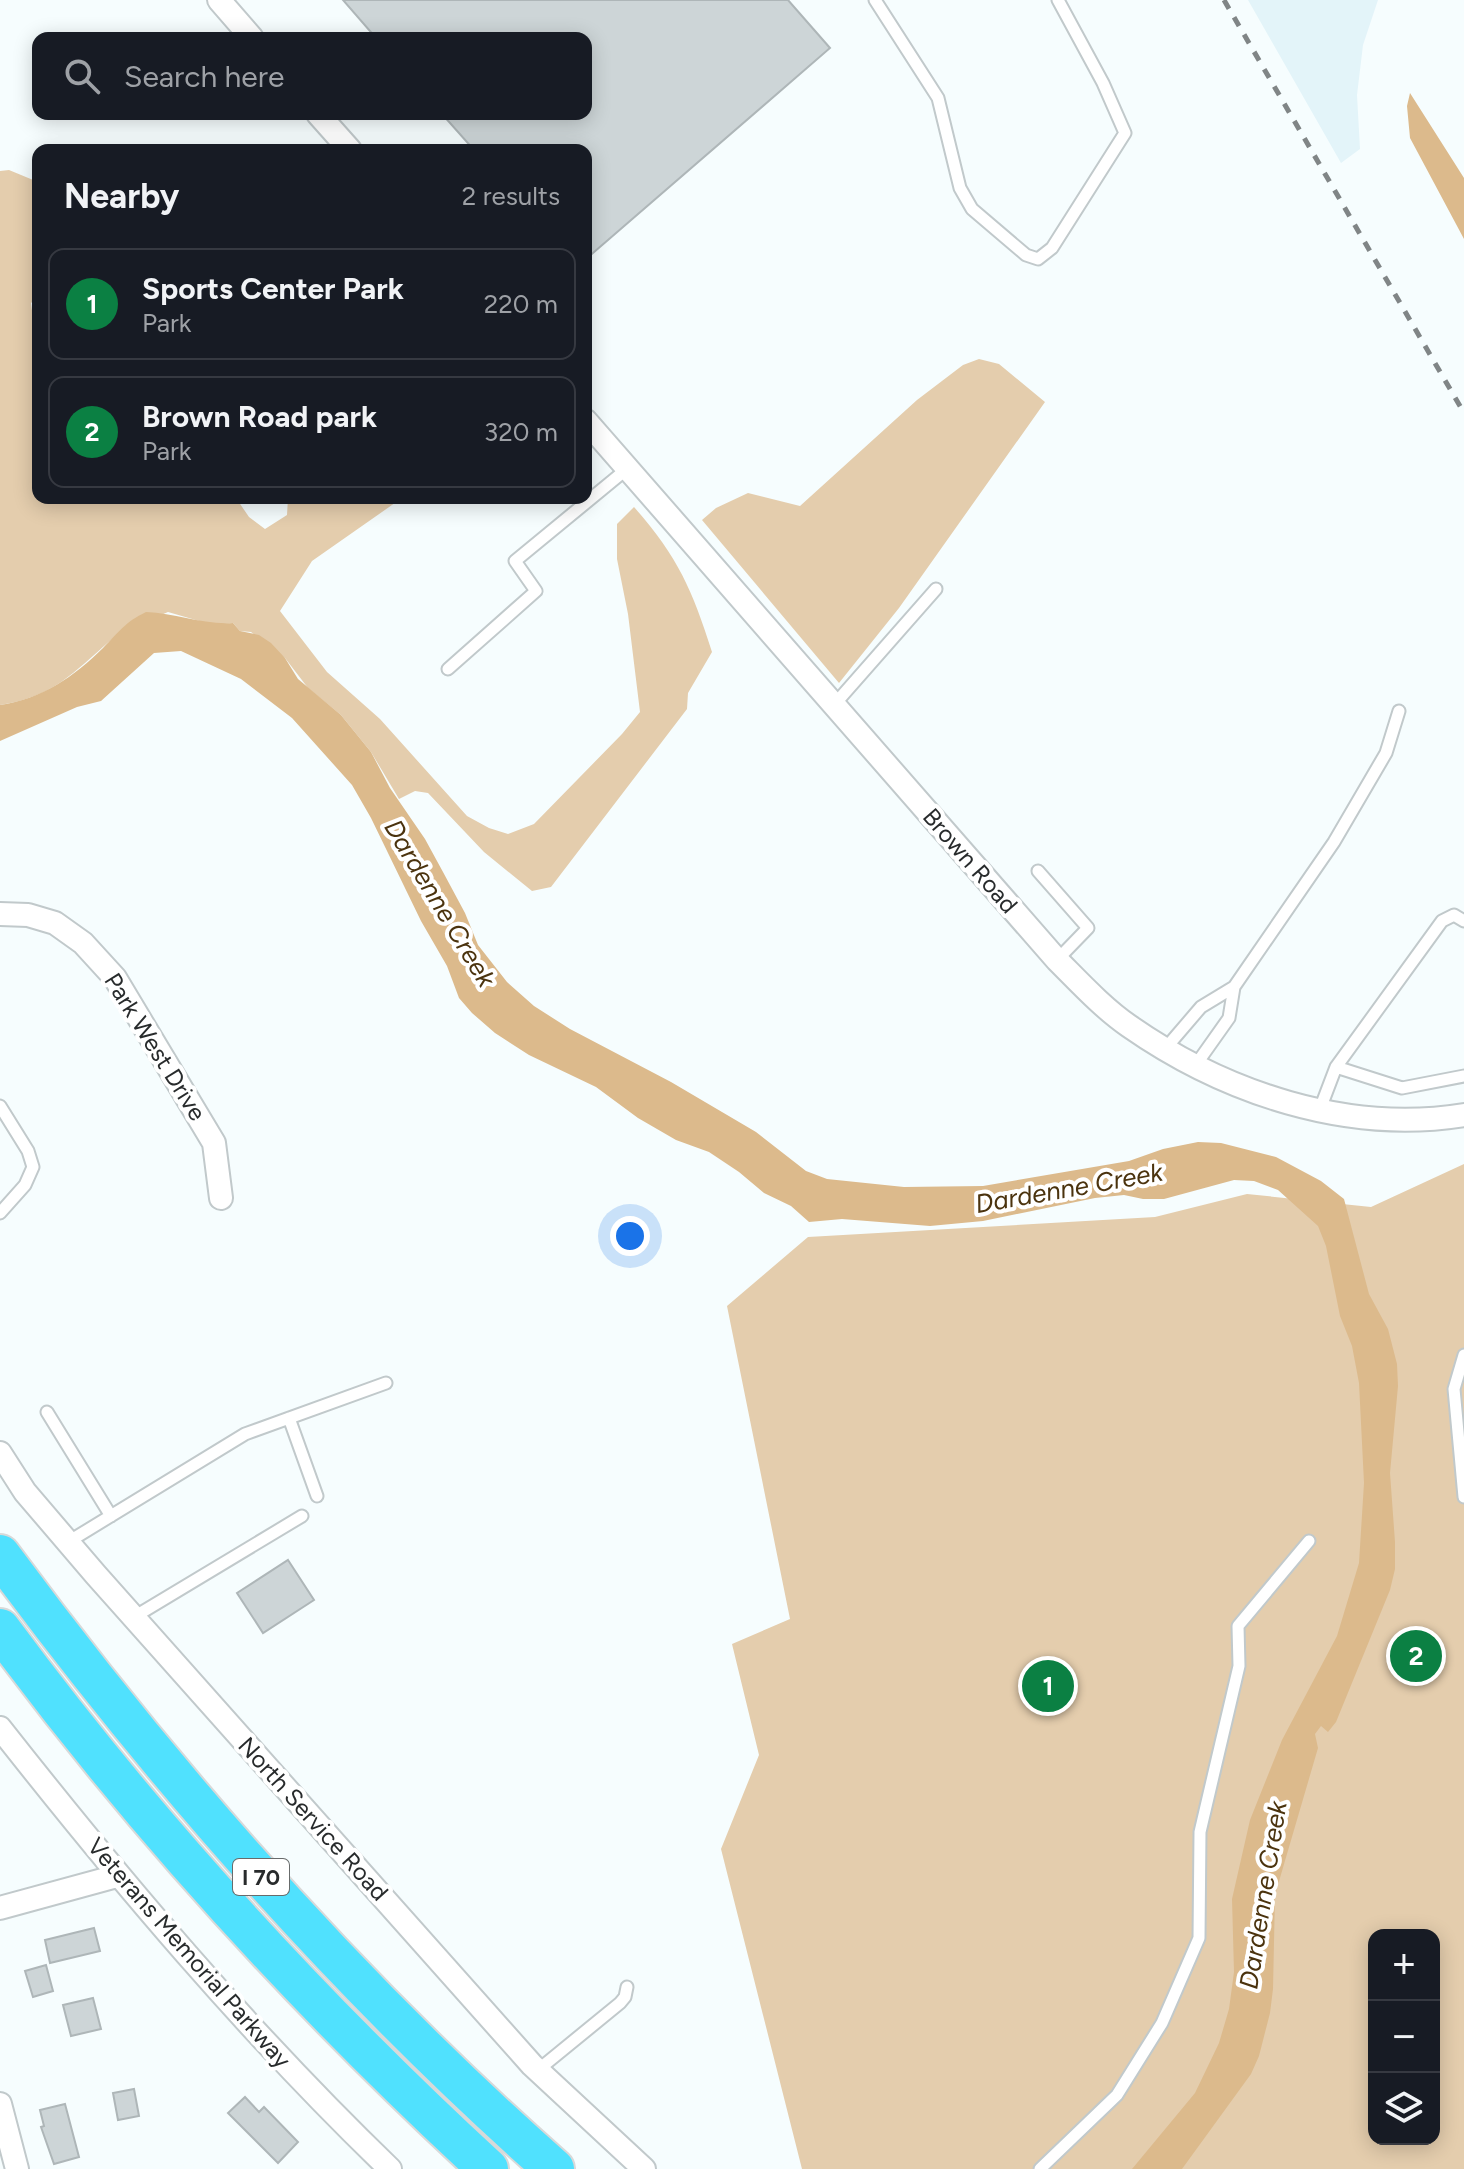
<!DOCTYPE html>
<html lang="en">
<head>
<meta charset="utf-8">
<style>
	body { margin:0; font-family:Figtree,sans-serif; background:#242831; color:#f1f3f6 }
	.controls { position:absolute; right:24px; bottom:24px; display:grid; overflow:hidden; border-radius:16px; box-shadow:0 4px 20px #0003 }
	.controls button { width:72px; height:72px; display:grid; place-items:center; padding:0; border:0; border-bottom:2px solid #363941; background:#171b24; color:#f1f3f6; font:40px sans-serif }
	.you { position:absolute; left:630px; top:1236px; width:28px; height:28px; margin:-20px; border:6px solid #fff; border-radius:50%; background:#1a73e8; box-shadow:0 0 0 12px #1a73e833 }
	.badge { display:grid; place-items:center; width:52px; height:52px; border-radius:50%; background:#0b8043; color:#fff; font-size:26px; font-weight:700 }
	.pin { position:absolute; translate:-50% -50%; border:4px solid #fff; box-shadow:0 2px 8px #0006 }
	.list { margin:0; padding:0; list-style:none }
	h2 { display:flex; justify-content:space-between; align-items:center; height:104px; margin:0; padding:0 32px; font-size:34px }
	h2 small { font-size:26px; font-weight:400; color:#9ea1a6 }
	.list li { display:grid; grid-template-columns:52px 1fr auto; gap:24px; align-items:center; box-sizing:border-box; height:112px; margin:0 16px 16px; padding:0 16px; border:2px solid #363941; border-radius:16px }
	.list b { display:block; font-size:30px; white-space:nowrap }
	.list p { margin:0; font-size:26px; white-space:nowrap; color:#9ea1a6 }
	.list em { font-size:26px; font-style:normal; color:#9ea1a6 }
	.icon { flex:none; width:44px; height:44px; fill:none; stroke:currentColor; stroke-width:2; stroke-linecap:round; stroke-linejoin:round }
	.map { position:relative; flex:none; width:1464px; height:2169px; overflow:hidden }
	.search { position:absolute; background:#171b24; box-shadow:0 4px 20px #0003; left:32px; top:32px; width:560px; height:88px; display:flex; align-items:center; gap:20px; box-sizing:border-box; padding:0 28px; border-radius:16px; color:#9ea1a6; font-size:30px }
	.panel { position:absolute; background:#171b24; box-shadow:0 4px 20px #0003; left:32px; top:144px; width:560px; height:360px; border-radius:16px }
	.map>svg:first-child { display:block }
	.built { fill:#e3f4f9 }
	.green { fill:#e4cdad; fill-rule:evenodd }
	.water { fill:#dcba8c }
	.building { fill:#cdd5d7; stroke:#aeb6b8; stroke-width:2 }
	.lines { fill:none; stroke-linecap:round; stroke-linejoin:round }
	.lane-casing { stroke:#c1c9cb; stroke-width:15 }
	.street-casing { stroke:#c1c9cb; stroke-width:26 }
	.highway-casing { stroke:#d8d9d9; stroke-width:44 }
	.lane { stroke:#fff; stroke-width:11 }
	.street { stroke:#fff; stroke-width:22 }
	.highway { stroke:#50e1fe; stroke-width:40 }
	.rail { stroke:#808586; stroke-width:5; stroke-dasharray:10 10; stroke-linecap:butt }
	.labels { text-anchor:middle; stroke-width:8; stroke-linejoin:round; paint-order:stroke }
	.shield { fill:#fff; stroke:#686b6b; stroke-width:2 }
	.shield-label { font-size:22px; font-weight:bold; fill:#282b2c }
	.street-label { font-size:24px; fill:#282b2c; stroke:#fff }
	.water-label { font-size:26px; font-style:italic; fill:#4b330e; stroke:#fff }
</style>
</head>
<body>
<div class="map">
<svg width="1464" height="2169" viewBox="0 0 1464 2169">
	<rect width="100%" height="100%" fill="#f6fdfe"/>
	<path class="built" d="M1248,0h130l-15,45 -6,50 3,54 -19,14z"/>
	<path class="green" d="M9,170l29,12v115l-7,6 3,23 4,4v168h198l13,19 16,12 22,-14 1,-17h114l-90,63 -32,50 47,61 53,47 87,97 22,12 19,6 26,-10 88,-90 18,-22 -12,-98 -11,-55v-35l17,-17c44,50 58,82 78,145l-24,41 -1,16 -136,178 -19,4 -48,-39 -56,-59 -13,-2 -16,8 -28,-47 -30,-37 -33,-27 -23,-30 -34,-26 -11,-1 -7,-8 -20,2 -45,-13c-18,8 -42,15 -57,28 -38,33 -58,57 -111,65v-534z
		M979,359l20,5 46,38 -146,206 -60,75 -137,-163 14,-12 32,-15 52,13 117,-106 46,-35z
		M1464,1164v1005h-662l-81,-320 38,-94 -27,-111 58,-25 -63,-313 81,-69 347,-20 92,-23 124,13zM1374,1935h60v204h-60z"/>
	<path class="water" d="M1410,93l54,85v61l-54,-101 -3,-32z
		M146,612c30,1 57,13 87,11l7,8 19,4 12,8 14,15 13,21 43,36 30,37 19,36 35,51 18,33 22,41 13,32 29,37 27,24 36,23 101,53 85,50 50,39 21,8 77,8 79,-1 146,-25 34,-12 35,-7 23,1 55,14 45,24 23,18 25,95 19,35 9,35 1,22 -8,87 5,69v27l-5,21 -54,132 -8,10 -7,-6 -6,8 3,14 -43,147 -2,94 -3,24 -11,43 -8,18 -69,95h-50l63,-76 24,-50 10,-34 5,-37 -2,-73 18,-79 32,-80 55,-104 22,-73 5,-80 -5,-100 -7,-37 -12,-30 -14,-70 -8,-20 -40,-36 -24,-9 -20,-1 -70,19h-21l-19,-4 -29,3 -112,23 -53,5 -88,-7 -33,3 -18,-16 -27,-13 -25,-21 -30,-20 -33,-12 -38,-22 -42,-31 -67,-32 -34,-22 -23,-20 -13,-15 -12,-32 -26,-45 -50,-103 -19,-33 -60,-67 -51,-39 -60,-28 -27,2 -53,48 -24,6 -77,34v-36c41,-6 74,-28 103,-57 16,-16 22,-26 43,-36z"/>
	<path class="building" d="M343,0h445l42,48 -244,211v-109h-112l-32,-36h144v-76h-210z
		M288,1560l26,40 -51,33 -26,-40z
		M94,1928l6,23 -50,12 -5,-23z
		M46,1965l7,26 -20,6 -8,-26z
		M93,1998l8,31 -30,7 -8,-31z
		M134,2089l5,27 -21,4 -5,-27z
		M245,2097l14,15 5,-5 34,35 -20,21 -50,-50z
		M65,2104l14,53 -25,7 -13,-37 3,-1 -4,-16z"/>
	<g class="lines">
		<g class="lane-casing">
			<path id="lane" d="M875,0l63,98 22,90 12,21 54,46 12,4 14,-11 73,-115 -22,-50 -45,-83
				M448,669l88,-78 -21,-30 113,-93
				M834,705l102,-116
				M1038,871l50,57 -31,32
				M1165,1049l36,-42 33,-20
				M1195,1066l34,-48 5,-31 100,-145 52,-89 13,-42
				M1336,1067l66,21 62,-12
				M0,1106l28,45 5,16 -8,18 -25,28
				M1320,1109l16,-42 106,-146 12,-6 10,6
				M1464,1355l-10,34 10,108
				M47,1412l64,104
				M289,1418l28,78
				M68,1542l177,-108 141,-51
				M134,1617l168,-101
				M538,2070l82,-67 5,-6 2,-10
				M1040,2169l77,-74 45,-72 37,-85 1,-106 39,-166 -1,-40 71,-85"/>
		</g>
		<g class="street-casing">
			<path id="street" d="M219,0l33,38
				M318,114l32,36
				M586,421l471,539c23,23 46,48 72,66 96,67 218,108 335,89
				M0,914l28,1 27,8 28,20 32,35 99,165 7,55
				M0,1453l25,39 71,83 436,490 112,104
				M0,1728c122,155 248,304 390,441
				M0,1908l117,-32
				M0,2104l17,65"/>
		</g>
		<g class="highway-casing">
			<path id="highway" d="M0,1555c164,222 347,431 554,614
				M0,1629c145,196 309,375 488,540"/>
		</g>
		<use href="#lane" class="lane"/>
		<use href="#street" class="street"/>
		<use href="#highway" class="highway"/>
		<path class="rail" d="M1224,0l240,413"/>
	</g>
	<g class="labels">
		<rect class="shield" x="233" y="1859" width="56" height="36" rx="6"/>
		<g class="shield-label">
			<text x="261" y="1885">I 70</text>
		</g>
		<g class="street-label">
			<text transform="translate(970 861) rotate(49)" y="8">Brown Road</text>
			<text transform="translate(155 1047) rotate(58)" y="8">Park West Drive</text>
			<text transform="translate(313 1819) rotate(48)" y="8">North Service Road</text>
			<text transform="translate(189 1953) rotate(49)" y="8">Veterans Memorial Parkway</text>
		</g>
		<g class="water-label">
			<text transform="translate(440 903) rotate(59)" y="9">Dardenne Creek</text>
			<text transform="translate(1069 1188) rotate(-10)" y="9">Dardenne Creek</text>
			<text transform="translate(1263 1895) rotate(-81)" y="9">Dardenne Creek</text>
		</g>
	</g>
</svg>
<div class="controls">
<button>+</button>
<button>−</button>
<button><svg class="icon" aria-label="layers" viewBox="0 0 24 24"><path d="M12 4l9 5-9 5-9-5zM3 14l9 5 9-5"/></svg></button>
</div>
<div class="you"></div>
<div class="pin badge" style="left:1048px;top:1686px">1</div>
<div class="pin badge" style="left:1416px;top:1656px">2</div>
<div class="search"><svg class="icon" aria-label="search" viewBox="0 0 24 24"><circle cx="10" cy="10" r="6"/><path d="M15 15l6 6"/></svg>Search here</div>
<section class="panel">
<h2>Nearby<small>2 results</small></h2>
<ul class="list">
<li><span class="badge">1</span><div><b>Sports Center Park</b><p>Park</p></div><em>220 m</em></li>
<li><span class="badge">2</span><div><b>Brown Road park</b><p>Park</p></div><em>320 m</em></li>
</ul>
</section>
</div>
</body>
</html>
